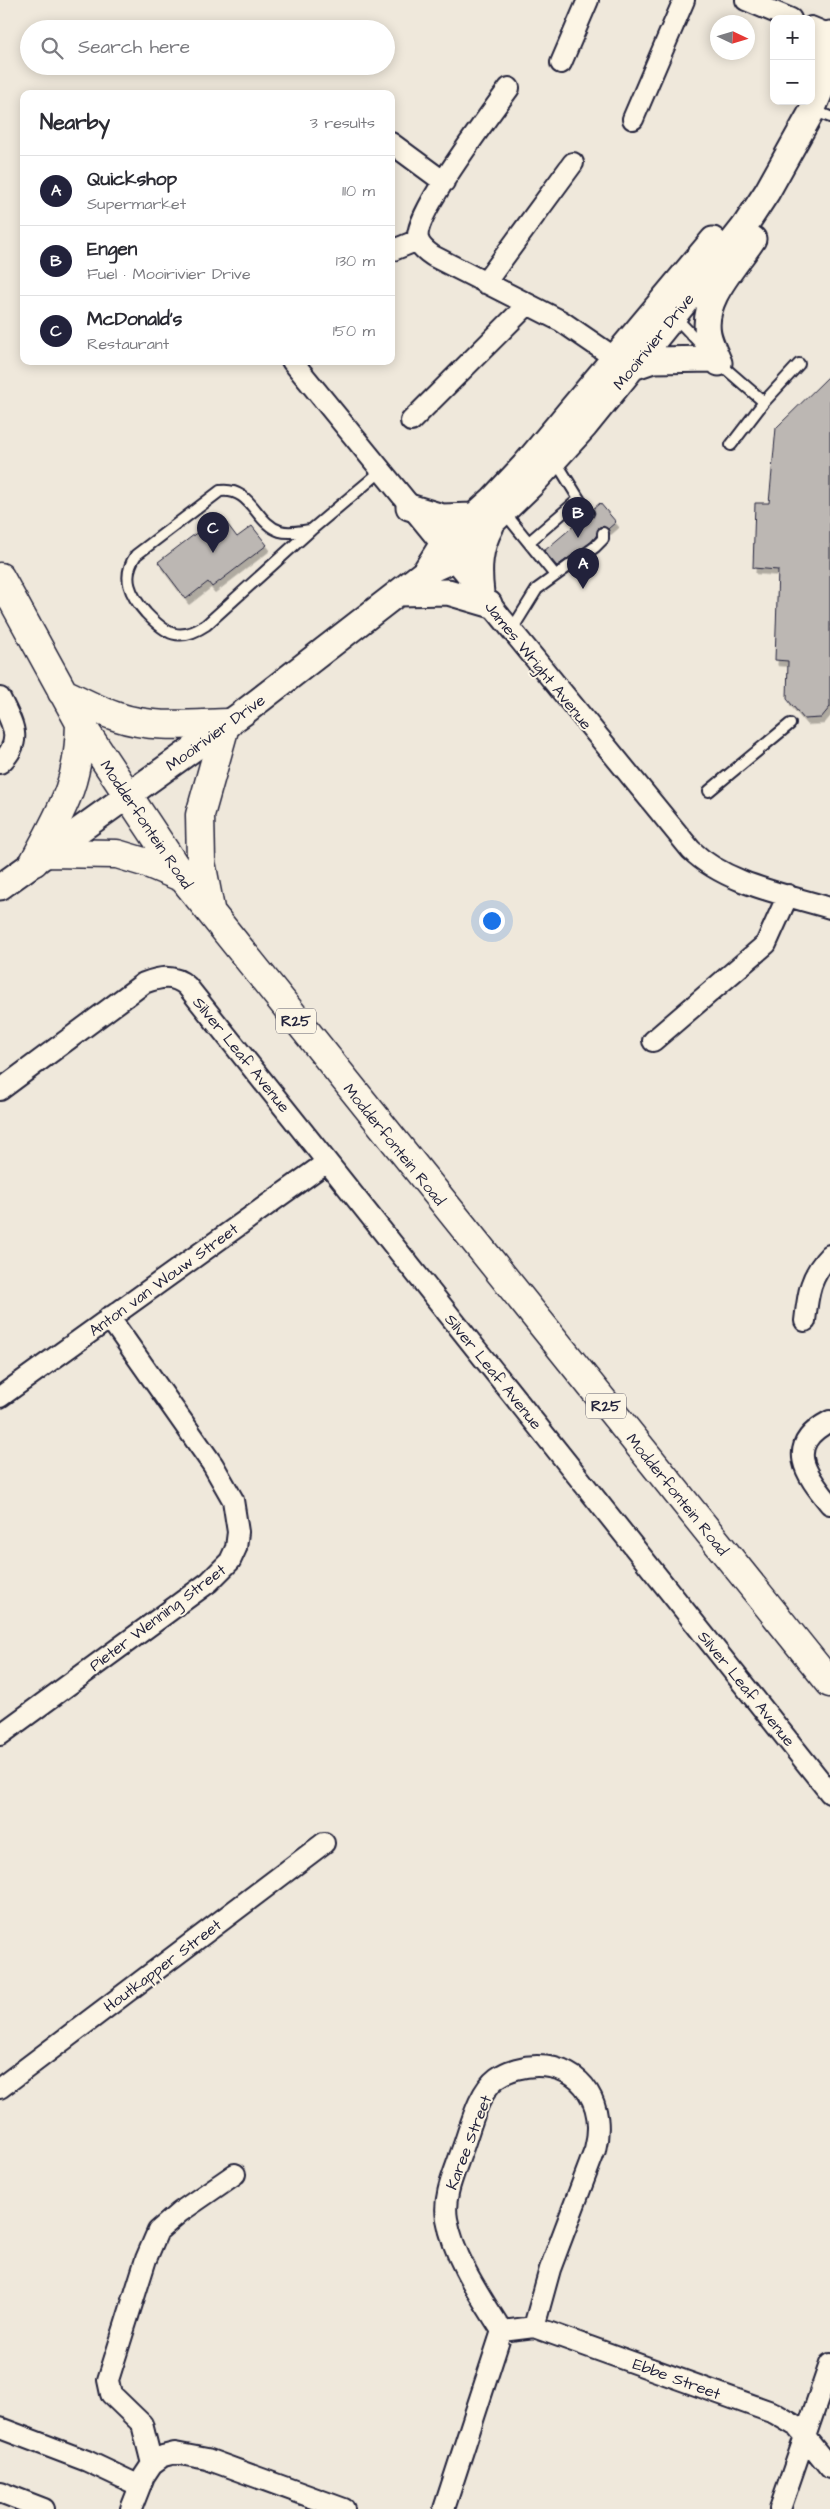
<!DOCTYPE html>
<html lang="en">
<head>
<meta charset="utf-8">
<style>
	body { margin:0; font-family:"Architects Daughter",sans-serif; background:#f7f7f7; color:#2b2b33 }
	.controls { position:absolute; right:15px; top:15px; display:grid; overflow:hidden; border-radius:10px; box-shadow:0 2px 12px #0003 }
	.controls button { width:45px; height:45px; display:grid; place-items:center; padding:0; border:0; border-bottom:1px solid #e1e1e2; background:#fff; color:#2b2b33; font:25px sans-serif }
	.compass { position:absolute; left:710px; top:15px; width:45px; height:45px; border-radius:50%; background:#fff; box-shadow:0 2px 12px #0003; rotate:94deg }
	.you { position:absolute; left:491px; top:920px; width:18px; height:18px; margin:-12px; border:4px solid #fff; border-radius:50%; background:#1a73e8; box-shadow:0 0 0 8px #1a73e833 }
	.badge { display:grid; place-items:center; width:32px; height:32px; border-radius:50%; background:#22223b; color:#fff; font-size:16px; font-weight:700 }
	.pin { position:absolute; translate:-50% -41px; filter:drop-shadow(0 1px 2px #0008) }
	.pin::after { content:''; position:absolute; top:26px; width:18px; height:15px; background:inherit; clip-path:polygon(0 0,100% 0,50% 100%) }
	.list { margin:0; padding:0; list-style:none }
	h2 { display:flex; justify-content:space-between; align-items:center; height:65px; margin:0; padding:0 20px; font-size:21px }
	h2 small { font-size:16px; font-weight:400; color:#7c7c81 }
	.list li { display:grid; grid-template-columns:32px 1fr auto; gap:15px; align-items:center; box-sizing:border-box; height:70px; padding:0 20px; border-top:1px solid #e1e1e2 }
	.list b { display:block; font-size:19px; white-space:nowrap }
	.list p { margin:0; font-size:16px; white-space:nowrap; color:#7c7c81 }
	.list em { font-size:16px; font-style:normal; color:#7c7c81 }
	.icon { flex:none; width:28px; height:28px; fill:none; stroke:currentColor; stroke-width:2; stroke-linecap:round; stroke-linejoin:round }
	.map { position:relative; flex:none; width:830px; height:2509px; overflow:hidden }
	.search { position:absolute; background:#fff; box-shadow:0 2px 12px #0003; left:20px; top:20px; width:375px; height:55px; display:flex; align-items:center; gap:12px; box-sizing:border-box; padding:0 18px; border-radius:28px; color:#7c7c81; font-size:19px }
	.panel { position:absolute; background:#fff; box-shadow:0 2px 12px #0003; left:20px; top:90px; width:375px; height:275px; border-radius:10px }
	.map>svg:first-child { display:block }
	.building { fill:#bcb7b3; stroke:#22223b; filter:url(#shadow) }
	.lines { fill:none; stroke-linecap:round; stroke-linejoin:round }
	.service-casing { stroke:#22223b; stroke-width:14 }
	.minor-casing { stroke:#22223b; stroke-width:24 }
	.tertiary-casing { stroke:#22223b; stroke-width:29 }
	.primary-casing { stroke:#22223b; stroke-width:31 }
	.service { stroke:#fcf5e5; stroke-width:10 }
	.minor { stroke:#fcf5e5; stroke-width:20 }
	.tertiary { stroke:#fcf5e5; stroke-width:25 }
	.primary { stroke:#fcf5e5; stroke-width:28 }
	.labels { text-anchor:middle; stroke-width:4; stroke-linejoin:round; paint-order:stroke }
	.shield { fill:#fcf5e5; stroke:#63616e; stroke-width:1 }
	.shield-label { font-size:15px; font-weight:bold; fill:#22223b }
	.street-label { font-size:16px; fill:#22223b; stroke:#fcf5e5 }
</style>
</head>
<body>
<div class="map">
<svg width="830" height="2509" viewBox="0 0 830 2509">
	<defs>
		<filter id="shadow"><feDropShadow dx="3" dy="5.5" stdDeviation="0" flood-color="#0004"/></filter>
	</defs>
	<rect width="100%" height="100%" fill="#efe8db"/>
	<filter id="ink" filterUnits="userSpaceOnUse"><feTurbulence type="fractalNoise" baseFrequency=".02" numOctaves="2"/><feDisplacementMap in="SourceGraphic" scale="10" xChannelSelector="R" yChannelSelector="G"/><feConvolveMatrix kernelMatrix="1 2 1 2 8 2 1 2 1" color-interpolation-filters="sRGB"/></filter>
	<g filter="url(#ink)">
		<path class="building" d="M830,375v332l-9,11 -17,1 -17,-20 1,-38 -13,-1 3,-90 -25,-2 2,-65h14l7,-75z
			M600,503l16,19 -8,7 -5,-3 -4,1 -3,9 -5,6 -34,24 -13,-15 39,-33h9l3,-5 -2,-4z
			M225,521l12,16 15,-11 15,19 -55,42 -4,-5 -22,17 -28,-37 53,-40 4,8z"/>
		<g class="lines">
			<g class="service-casing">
				<path id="service" d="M813,110l17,7
					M675,317l31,33
					M718,362l46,40
					M731,445l33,-43 35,-38
					M579,499l9,14
					M504,512l51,63
					M311,530c-10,1 -22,4 -31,1 -25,-8 -28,-44 -60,-40l-84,64c-15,22 -6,40 10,58 20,21 33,30 60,12l105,-95 69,-58
					M529,542l50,-43 -24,-39
					M511,631l26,-42 58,-42 8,-8v-6
					M709,791l81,-67"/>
			</g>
			<g class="minor-casing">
				<path id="minor" d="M746,0l45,19
					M811,27l19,8
					M561,63l27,-63
					M509,88c-17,24 -96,127 -91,151 2,8 9,13 15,17l128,65 54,37
					M633,119l51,-119
					M391,143l53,39
					M391,251l27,-11
					M485,283l88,-120
					M292,361l399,489c35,34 93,44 139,58
					M411,421l116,-116
					M0,698c12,25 25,43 0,65
					M653,1041l113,-97 22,-49
					M0,1090l144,-107c16,-6 29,-9 43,3l643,807
					M805,1321c3,-28 5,-45 25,-66
					M0,1397l327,-235
					M830,1421c-46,24 -25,53 0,83
					M0,1735l209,-153 21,-21 6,-13 2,-16 -5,-32 -20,-35 -104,-148
					M0,2088l324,-245
					M502,2331l32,-4 240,86 22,13 34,42
					M0,2428l87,33 53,25
					M152,2464l-10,-40 -31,-30 -3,-14 38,-121 12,-28 22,-19 55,-38
					M0,2492l44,17
					M131,2509l13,-33 8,-12 11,-8 12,-3 32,6 137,50
					M444,2509l58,-178c-21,-34 -48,-72 -55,-112 -4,-23 7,-45 14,-66 9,-23 16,-60 36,-75 11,-8 27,-12 40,-12 48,0 69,41 58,84l-45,119 -16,58
					M780,2509l50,-145"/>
			</g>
			<g class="tertiary-casing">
				<path id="tertiary" d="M811,76l19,-42
					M719,363c-4,-10 -9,-19 -11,-29 -7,-35 28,-68 45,-95
					M630,368l23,-8 61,-1
					M409,507l33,10 32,-1
					M425,572l17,-27 51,-46 31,-33 189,-226
					M398,593l50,-1 41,12
					M481,593c-3,-25 -2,-45 10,-67
					M0,887l243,-174 182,-141 29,-13 77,-74 54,-59 89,-110 70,-89 23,-35 44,-79 19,-45"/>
			</g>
			<g class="primary-casing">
				<path id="primary" d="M0,577l80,146 103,155 647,805
					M62,692c19,9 37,19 56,25 35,12 75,7 111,6
					M45,853l72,1 30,9 36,15
					M34,862c28,-53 45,-77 46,-139
					M210,909l-9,-47 -1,-47 25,-89"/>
			</g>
			<use href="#service" class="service"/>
			<use href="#minor" class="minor"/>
			<use href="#tertiary" class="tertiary"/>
			<use href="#primary" class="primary"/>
		</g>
	</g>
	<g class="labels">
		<g class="shield">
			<rect x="276" y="1008.5" width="40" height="25" rx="4"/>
			<rect x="586" y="1393.5" width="40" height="25" rx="4"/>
		</g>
		<g class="shield-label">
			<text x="296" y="1026">R25</text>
			<text x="606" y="1411">R25</text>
		</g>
		<g class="street-label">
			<text transform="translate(653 341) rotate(-51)" y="6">Mooirivier Drive</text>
			<text transform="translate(539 665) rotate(51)" y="6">James Wright Avenue</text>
			<text transform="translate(215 732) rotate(-36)" y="6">Mooirivier Drive</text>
			<text transform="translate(147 824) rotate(56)" y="6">Modderfontein Road</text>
			<text transform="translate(242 1054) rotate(51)" y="6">Silver Leaf Avenue</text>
			<text transform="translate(395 1144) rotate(51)" y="6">Modderfontein Road</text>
			<text transform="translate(163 1279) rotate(-36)" y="6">Anton van Wouw Street</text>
			<text transform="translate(494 1371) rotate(51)" y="6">Silver Leaf Avenue</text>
			<text transform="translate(678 1494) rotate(51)" y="6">Modderfontein Road</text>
			<text transform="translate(157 1617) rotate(-37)" y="6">Pieter Wenning Street</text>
			<text transform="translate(747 1688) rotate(51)" y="6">Silver Leaf Avenue</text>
			<text transform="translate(162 1965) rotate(-37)" y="6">Houtkapper Street</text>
			<text transform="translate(468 2142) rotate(-69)" y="6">Karee Street</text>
			<text transform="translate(677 2378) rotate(20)" y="6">Ebbe Street</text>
		</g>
	</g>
</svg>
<div class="controls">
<button>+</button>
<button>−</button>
</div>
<svg class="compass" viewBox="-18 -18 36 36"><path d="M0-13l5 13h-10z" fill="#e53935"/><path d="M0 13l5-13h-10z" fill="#7c7c81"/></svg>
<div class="you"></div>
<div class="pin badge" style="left:583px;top:589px">A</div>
<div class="pin badge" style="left:578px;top:538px">B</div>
<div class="pin badge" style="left:213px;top:553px">C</div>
<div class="search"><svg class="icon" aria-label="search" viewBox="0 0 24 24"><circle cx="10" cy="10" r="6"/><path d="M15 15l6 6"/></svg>Search here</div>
<section class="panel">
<h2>Nearby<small>3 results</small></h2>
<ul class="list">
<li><span class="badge">A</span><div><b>Quickshop</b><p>Supermarket</p></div><em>110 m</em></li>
<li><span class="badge">B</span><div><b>Engen</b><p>Fuel · Mooirivier Drive</p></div><em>130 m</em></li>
<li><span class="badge">C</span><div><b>McDonald's</b><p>Restaurant</p></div><em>150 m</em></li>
</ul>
</section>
</div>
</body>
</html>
